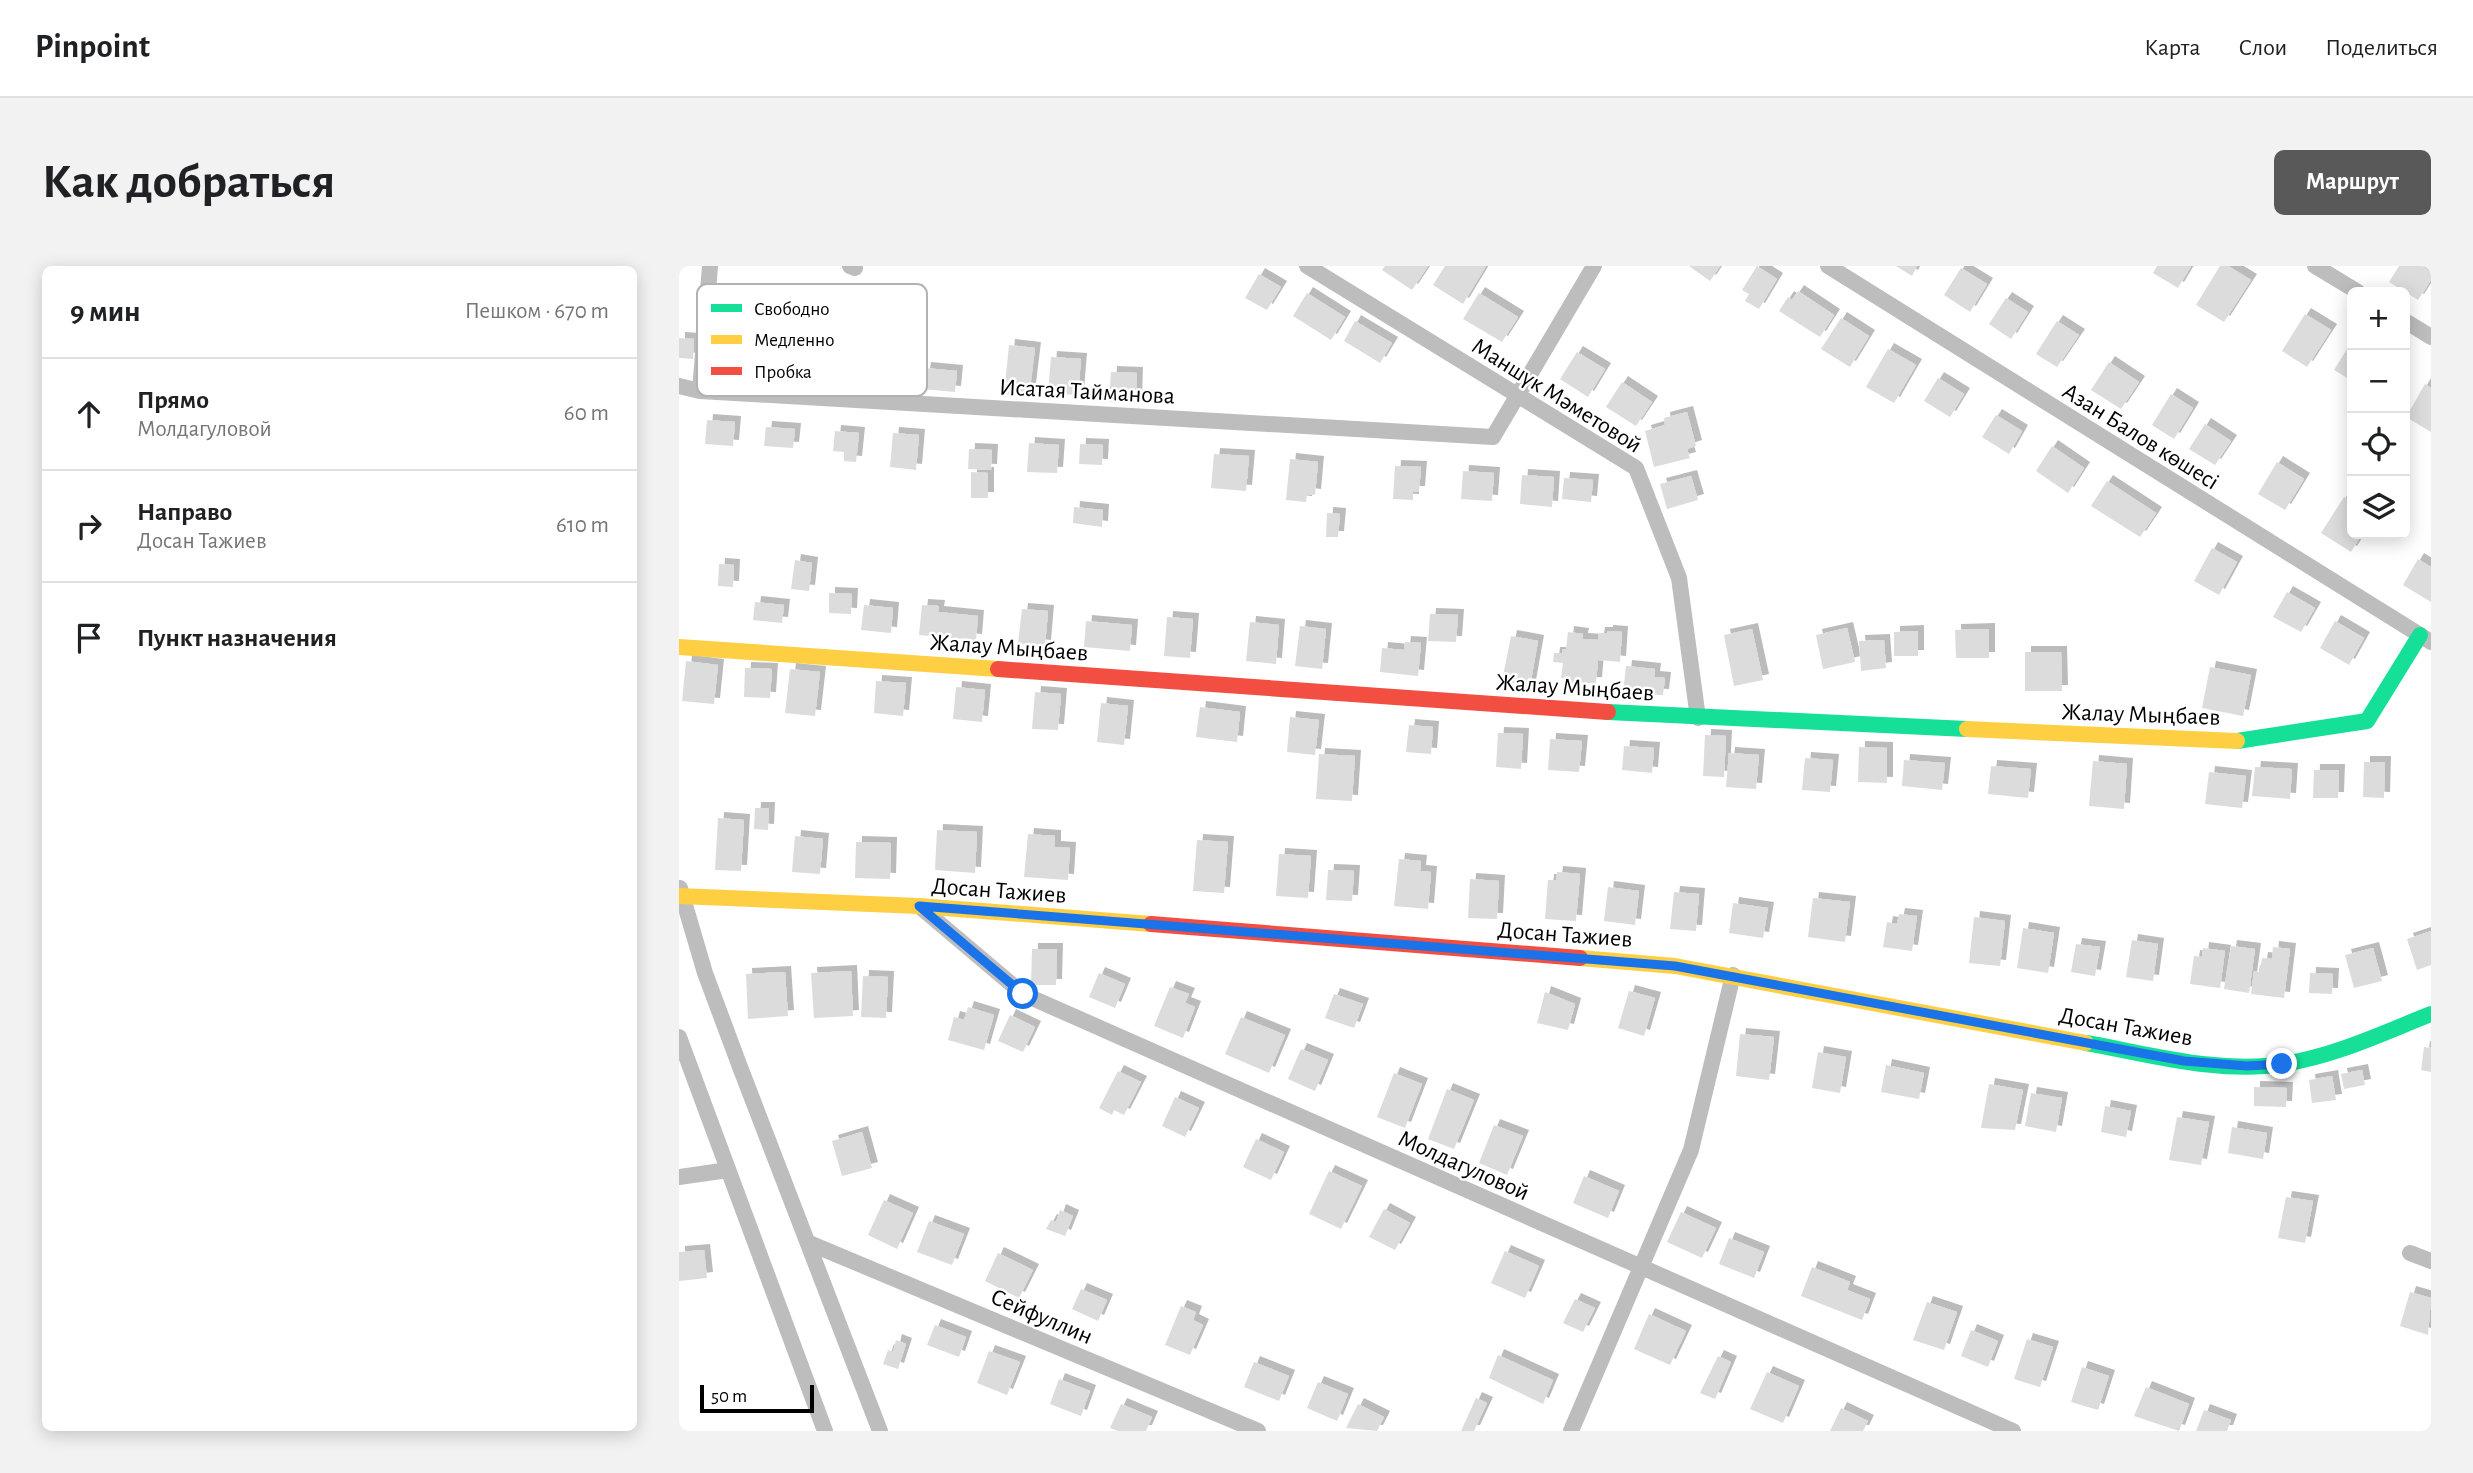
<!DOCTYPE html>
<html lang="ru">
<head>
<meta charset="utf-8">
<style>
	body { margin:0; font-family:"Alegreya Sans",sans-serif; background:#f2f2f2; color:#202124 }
	.controls { position:absolute; right:21px; top:21px; display:grid; overflow:hidden; border-radius:10px; box-shadow:0 4px 18px #0003 }
	.controls button { width:63px; height:63px; display:grid; place-items:center; padding:0; border:0; border-bottom:2px solid #e0e0e0; background:#fff; color:#202124; font:35px sans-serif }
	.scale { position:absolute; left:21px; bottom:18px; width:114px; box-sizing:border-box; padding-left:7px; border:4px solid #000; border-top:0; font-size:19px; line-height:24px; white-space:nowrap; color:#000; -webkit-text-stroke:5px #fff; paint-order:stroke }
	.stop { position:absolute; width:21px; height:21px; margin:-16px; border:5px solid #1a73e8; border-radius:50%; background:#fff }
	.stop.end { background:#1a73e8; border-color:#fff; box-shadow:0 2px 7px #0008 }
	.list { margin:0; padding:0; list-style:none }
	h2 { display:flex; justify-content:space-between; align-items:center; height:91px; margin:0; padding:0 28px; font-size:30px }
	h2 small { font-size:23px; font-weight:400; color:#757577 }
	.list li { display:grid; grid-template-columns:46px 1fr auto; gap:21px; align-items:center; box-sizing:border-box; height:112px; padding:0 28px; border-top:2px solid #e0e0e0 }
	.list b { display:block; font-size:26px; white-space:nowrap }
	.list p { margin:0; font-size:23px; white-space:nowrap; color:#757577 }
	.list em { font-size:23px; font-style:normal; color:#757577 }
	.icon { flex:none; width:38px; height:38px; fill:none; stroke:currentColor; stroke-width:2; stroke-linecap:round; stroke-linejoin:round }
	.map { position:relative; flex:none; width:1752px; height:1165px; overflow:hidden; border-radius:10px }
	header { display:flex; align-items:center; gap:42px; box-sizing:border-box; height:98px; padding:0 35px; background:#fff; border-bottom:2px solid #e0e0e0 }
	header strong { font-size:33px }
	nav { display:flex; gap:38px; margin-inline-start:auto; font-size:24px }
	.intro { display:flex; align-items:center; justify-content:space-between; box-sizing:border-box; height:168px; padding:0 42px }
	h1 { margin:0; font-size:49px }
	.button { padding:18px 32px; border-radius:10px; background:#595959; color:#fff; font-size:24px; font-weight:700 }
	main { display:flex; gap:42px; padding:0 42px }
	aside { flex:1; background:#fff; border-radius:10px; box-shadow:0 4px 18px #0003 }
	.map>svg:first-child { display:block }
	.building { fill:#dcdcdc; filter:url(#shadow) }
	.lines { fill:none; stroke-linecap:round; stroke-linejoin:round }
	.street { stroke:#bdbdbd; stroke-width:16 }
	.fast { stroke:#16e098; stroke-width:16 }
	.slow { stroke:#ffcf43; stroke-width:16 }
	.jam { stroke:#f24e42; stroke-width:16 }
	.route { stroke:#1a73e8; stroke-width:9 }
	.labels { text-anchor:middle; stroke-width:5; stroke-linejoin:round; paint-order:stroke }
	.street-label { font-size:24px; fill:#000; stroke:#fff }
	.key { fill:#fff; stroke:#b2b2b2; stroke-width:2 }
	.key-label { font-size:19px; fill:#000 }
</style>
</head>
<body>
<header>
<strong>Pinpoint</strong>
<nav><a>Карта</a><a>Слои</a><a>Поделиться</a></nav>
</header>
<div class="intro"><h1>Как добраться</h1><a class="button">Маршрут</a></div>
<main>
<aside>
<h2>9 мин<small>Пешком · 670 m</small></h2>
<ul class="list">
<li><svg class="icon" aria-label="ahead" viewBox="0 0 24 24"><path d="M12 20V5M6 11l6-6 6 6"/></svg><div><b>Прямо</b><p>Молдагуловой</p></div><em>60 m</em></li>
<li><svg class="icon" aria-label="right" viewBox="0 0 24 24"><path d="M7 20v-9h11M14 6l5 5-5 5"/></svg><div><b>Направо</b><p>Досан Тажиев</p></div><em>610 m</em></li>
<li><svg class="icon" aria-label="arrive" viewBox="0 0 24 24"><path d="M6 21V4h12l-3 4 3 4H6"/></svg><div><b>Пункт назначения</b></div></li>
</ul>
</aside>
<div class="map">
<svg width="1752" height="1165" viewBox="0 0 1752 1165">
	<defs>
		<filter id="shadow"><feDropShadow dx="6" dy="-6" stdDeviation="0" flood-color="#0004"/></filter>
	</defs>
	<rect width="100%" height="100%" fill="#fff"/>
	<path class="building" d="M706,0h43l-16,24 -30,-20z
		M766,0h41l-23,38 -30,-19z
		M1010,0h31l-10,15z
		M1078,0l20,13 -18,30 -14,-8 4,-7 -7,-4z
		M1217,0h21l-5,10z
		M1478,0h34l-13,22 -25,-15z
		M1541,0h8l23,14 -27,42 -28,-17z
		M1720,0h23l9,6v8l-13,20 -29,-18z
		M1282,2l26,16 -17,28 -26,-17z
		M580,8l22,13 -14,23 -22,-12z
		M1119,25l36,24 -14,22 -41,-26 9,-14 4,3z
		M628,27l38,24 -14,23 -38,-24z
		M800,27l39,24 -16,25 -39,-23z
		M1327,32l22,14 -17,27 -22,-15z
		M1626,48l26,16 -24,37 -25,-16z
		M1162,52l28,18 -19,31 -29,-18z
		M676,55l37,22 -12,20 -36,-22z
		M1378,55l22,14 -22,32 -21,-13z
		M0,72l15,1 -1,20 -14,-1z
		M1673,75v40l-18,-11z
		M330,79l26,3 -6,49 -25,-3z
		M1209,83l28,16 -22,38 -28,-16z
		M898,86l28,17 -17,28 -28,-18z
		M372,91l30,2 -3,36 -30,-2z
		M1430,96l30,20 -18,27 -30,-19z
		M246,102l32,3 -2,21 -33,-3z
		M432,106l26,1 -1,30 -27,-1z
		M1259,112l26,16 -14,23 -26,-16z
		M943,116l30,20 -16,24 -30,-19z
		M1746,118l6,4v44l-25,-15z
		M1492,128l22,14 -19,31 -22,-14z
		M1008,146l9,34 -9,3 3,9 -36,9 -9,-36 20,-6 -1,-7z
		M1317,149l26,16 -13,23 -27,-17z
		M28,154l28,2 -2,24 -28,-2z
		M1526,158l26,17 -16,24 -26,-16z
		M87,161l29,2 -2,19 -29,-2z
		M156,165l24,2 -3,29 -12,-1v-9l-11,-1z
		M214,167l26,2 -3,35 -26,-3z
		M350,177l30,2 -2,28 -30,-1z
		M401,178l23,1 -1,20 -23,-1z
		M1373,180l32,22 -16,25 -32,-22z
		M290,183l23,1 -1,20 -23,-1z
		M535,188l35,2 -3,35 -35,-3z
		M611,193l28,3 -3,33 -8,-1 -1,8 -20,-2z
		M1598,196l27,17 -19,31 -27,-16z
		M716,200l26,1 -2,25h-6v8l-20,-1z
		M784,205l31,2 -2,28 -31,-2z
		M292,206l17,1v25h-17z
		M843,209l32,2 -2,30 -32,-3z
		M1012,210l7,24 -31,9 -7,-25z
		M885,212l29,2 -2,22 -29,-3z
		M1428,215l49,32 -16,24 -49,-31z
		M1665,231l8,5v32h10l-11,18 -30,-19z
		M395,241l29,3 -1,17 -29,-4z
		M648,247l13,1 -2,23h-12z
		M1533,282l25,14 -18,33 -25,-14z
		M1739,293l13,8v35l-28,-17z
		M116,294l17,3 -3,28 -18,-2z
		M40,298l15,1 -1,22 -15,-1z
		M1608,326l28,16 -14,24 -28,-15z
		M150,327l23,1 -1,20 -22,-1z
		M76,336l29,3 -2,18 -29,-3z
		M185,339l29,3 -2,25 -30,-3z
		M243,339l17,1 -1,6 40,4 -2,24 -57,-5z
		M343,343l26,2 -3,35 -27,-3z
		M751,348l28,1 -2,27 -28,-1z
		M488,351l26,2 -3,39 -26,-2z
		M407,355l46,4 -2,26 -46,-4z
		M1656,355l29,17 -15,27 -29,-17z
		M571,356l29,3 -3,39 -30,-3z
		M621,360l26,3 -4,40 -27,-3z
		M1168,362l8,34 -32,7 -7,-34z
		M1073,363l11,51 -29,6 -10,-51z
		M1310,363v29h-33l-1,-28z
		M928,365l15,1 -2,30 -22,-2 -2,23 -31,1 1,-5 -5,-1 2,-15 -10,-1 1,-9h8l1,-4h3l2,-17 15,2 -1,5 16,1 1,-7h8z
		M1239,365v25h-24v-24z
		M832,370l27,5 -8,45 -28,-5z
		M1205,374l2,28 -25,3 -2,-30z
		M726,376l16,1 -3,33 -38,-4 2,-24 22,2z
		M1346,386h36l1,39h-37z
		M7,395l32,4 -4,39 -32,-3z
		M947,400l29,3 -1,8 11,1 -2,17 -40,-2z
		M1531,401l41,8 -8,41 -41,-8z
		M66,402l27,1 -2,29 -26,-1z
		M111,403l30,3 -5,44 -30,-3z
		M197,415l30,2 -3,33 -29,-3z
		M277,421l29,3 -3,32 -29,-3z
		M356,426l26,2 -3,36 -26,-1z
		M422,437l27,3 -4,39 -27,-3z
		M521,441l40,5 -3,30 -41,-5z
		M611,451l29,3 -4,35 -28,-3z
		M730,459l24,2 -2,27 -25,-2z
		M819,467l25,1 -2,35 -25,-2z
		M1026,469l21,1 -2,41 -21,-1z
		M871,473l32,2 -3,31 -31,-2z
		M945,480l30,2 -2,25 -30,-3z
		M1180,481l28,1v35l-29,-1z
		M1050,487l30,2 -3,34 -30,-2z
		M640,488l36,2 -3,45 -36,-2z
		M1126,492l28,2 -3,32 -28,-2z
		M1225,494l41,3 -3,27 -40,-4z
		M1414,495l34,3 -3,45 -35,-3z
		M1685,496h21l-1,36 -21,-1z
		M1312,500l40,3 -3,29 -40,-4z
		M1576,501l37,2 -2,30 -38,-3z
		M1635,504h25l-1,28h-25z
		M1530,506l37,4 -4,32 -37,-4z
		M76,542h14l-1,22 -14,-1z
		M39,552l26,2 -3,51 -26,-1z
		M258,564l40,2 -2,41 -40,-3z
		M349,568l27,2v11l15,1 -2,32 -44,-3z
		M116,570l28,3 -3,35 -28,-2z
		M518,574l31,2 -4,51 -31,-2z
		M177,576l35,1 -1,36 -35,-1z
		M600,588l32,2 -3,42 -32,-2z
		M720,593l22,2 -1,10 11,1 -3,37 -34,-3z
		M649,604l26,1 -2,30 -26,-1z
		M878,606l23,2 -4,47 -31,-2 3,-39h8z
		M791,613l29,2 -2,38 -29,-1z
		M929,621l31,4 -4,34 -31,-4z
		M995,626l25,2 -3,37 -26,-2z
		M1134,632l37,4 -5,40 -37,-5z
		M1054,637l35,5 -5,30 -34,-5z
		M1220,648l18,2 -5,35 -29,-4 4,-25 10,2z
		M1295,651l31,4 -5,45 -31,-3z
		M1344,662l31,5 -6,40 -31,-5z
		M1752,665v34l-14,5 -10,-31z
		M1453,674l26,4 -5,37 -27,-4z
		M1397,678l24,3 -5,29 -24,-4z
		M1552,680l24,3 -6,44 -25,-4z
		M1594,681l17,2 -6,49 -33,-4 3,-23 6,1 2,-14 10,1z
		M1524,682l22,3 -5,37 -30,-4 4,-28 8,1z
		M1694,682l9,33 -28,7 -9,-33z
		M353,683h25l-1,36h-25z
		M172,705l2,45 -39,2 -3,-45z
		M106,706l3,44 -40,3 -2,-45z
		M420,707l26,11 -10,24 -26,-11z
		M1631,707l23,1 -1,20 -23,-1z
		M184,710l25,1 -2,41 -25,-1z
		M491,721l19,7 -4,9 10,4 -12,31 -29,-12z
		M950,725l26,7 -11,38 -26,-8z
		M866,726l30,12 -7,26 -31,-7z
		M655,728l29,10 -9,24 -29,-10z
		M289,741l26,8 -10,35 -36,-10 6,-23 10,3z
		M331,749l25,12 -12,25 -25,-11z
		M562,751l44,18 -16,38 -44,-19z
		M1061,768l34,3 -5,43 -33,-4z
		M1745,781l7,1v24l-10,-2z
		M622,783l27,11 -13,31 -27,-12z
		M1139,786l28,5 -6,36 -28,-5z
		M1207,799l38,8 -5,26 -38,-7z
		M1683,804l3,15 -21,4 -3,-15z
		M439,805l23,11 -17,33 -10,-5 -2,5 -13,-7z
		M715,807l28,11 -17,44 -28,-11z
		M1653,810l4,24 -24,3 -3,-23z
		M1310,818l34,6 -8,40 -34,-2z
		M1575,821l33,1 -1,19 -32,-1z
		M768,823l27,11 -20,49 -26,-10z
		M1352,827l31,5 -6,34 -31,-6z
		M496,831l24,11 -14,29 -23,-11z
		M1426,840l26,5 -5,26 -25,-5z
		M1498,851l32,5 -8,43 -32,-5z
		M815,859l29,11 -16,39 -28,-12z
		M1553,861l35,6 -4,26 -35,-6z
		M183,866l10,36 -30,8 -10,-35z
		M577,873l28,13 -13,28 -28,-13z
		M650,905l33,15 -21,43 -32,-15z
		M905,910l35,15 -11,27 -35,-15z
		M1607,931l27,4 -8,42 -27,-5z
		M205,934l29,13 -16,36 -29,-14z
		M705,943l26,14 -15,27 -26,-13z
		M381,944l13,6 -8,20 -19,-7 5,-9 5,2z
		M1002,946l35,16 -14,30 -35,-16z
		M250,955l35,13 -12,31 -35,-13z
		M1050,972l35,14 -10,26 -35,-14z
		M25,984l3,28 -28,3v-29z
		M826,985l34,15 -14,32 -34,-15z
		M319,987l35,17 -14,28 -34,-17z
		M1133,1001l38,15 -3,8 23,9 -8,21 -61,-24z
		M402,1023l26,11 -9,21 -26,-12z
		M1731,1026l21,6 -3,37 -28,-9z
		M896,1033l20,9 -12,24 -20,-9z
		M1248,1036l30,10 -13,38 -31,-10z
		M502,1040l15,6 -3,8 10,5 -13,30 -25,-10z
		M970,1048l37,17 -16,34 -36,-16z
		M256,1059l31,12 -7,20 -32,-12z
		M1292,1064l27,11 -10,26 -27,-11z
		M1348,1073l26,8 -13,40 -26,-8z
		M217,1074l10,4 -8,25 -15,-5 5,-14 5,2z
		M310,1085l31,11 -13,33 -30,-12z
		M819,1089l55,25 -10,24 -54,-26z
		M1039,1090l13,6 -16,37 -15,-6z
		M575,1096l35,14 -10,25 -35,-14z
		M1403,1101l27,9 -11,34 -27,-8z
		M1088,1106l32,14 -16,37 -33,-14z
		M380,1113l31,12 -9,25 -31,-12z
		M639,1116l30,12 -11,27 -30,-13z
		M1467,1121l43,17 -10,27 -45,-15z
		M797,1132l11,5 -13,28h-13z
		M442,1138l31,13 -6,14h-28l-8,-3z
		M679,1138l26,13 -7,14 -31,-3z
		M1162,1142l27,13 -5,10h-33z
		M1525,1144l27,10 -4,11h-31z"/>
	<g class="lines">
		<path class="street" d="M171,0l5,2
			M628,0l329,202 43,110 19,140
			M1149,0l603,376
			M1636,0l43,26
			M1726,55l26,16
			M0,120l21,5 793,46 101,-171
			M21,125l10,-125
			M1,622l25,85 35,94 140,364
			M240,640l104,88 990,437
			M0,771l146,394
			M0,911l49,-7
			M130,977l449,188
			M1731,987l21,8
			M892,1165l120,-281 42,-175"/>
		<path class="fast" d="M929,446l359,17
			M1558,475l130,-20 53,-86
			M1407,777c63,11 132,31 197,21 52,-8 100,-31 148,-50"/>
		<path class="slow" d="M0,381l319,22
			M1288,463l270,12
			M0,630l240,10 232,18
			M901,692l95,8 411,77"/>
		<path class="jam" d="M319,403l610,43
			M472,658l429,34"/>
	</g>
	<g class="lines">
		<path class="route" d="M344,728l-104,-88 756,60 509,95 63,5 35,-2"/>
	</g>
	<g class="labels">
		<g class="street-label">
			<text transform="translate(408 125) rotate(3)" y="8">Исатая Тайманова</text>
			<text transform="translate(878 129) rotate(32)" y="8">Маншүк Мәметовой</text>
			<text transform="translate(1462 170) rotate(32)" y="8">Азан Балов көшесі</text>
			<text transform="translate(330 381) rotate(4)" y="8">Жалау Мыңбаев</text>
			<text transform="translate(896 421) rotate(4)" y="8">Жалау Мыңбаев</text>
			<text transform="translate(1462 448) rotate(2)" y="8">Жалау Мыңбаев</text>
			<text transform="translate(320 624) rotate(4)" y="8">Досан Тажиев</text>
			<text transform="translate(886 668) rotate(4)" y="8">Досан Тажиев</text>
			<text transform="translate(1447 760) rotate(10)" y="8">Досан Тажиев</text>
			<text transform="translate(785 899) rotate(24)" y="8">Молдагуловой</text>
			<text transform="translate(363 1050) rotate(23)" y="8">Сейфуллин</text>
		</g>
	</g>
	<rect x="18" y="18" width="230" height="112" rx="10" class="key"/>
	<rect x="32" y="38" width="31" height="8" fill="#16e098"/>
	<rect x="32" y="69" width="31" height="9" fill="#ffcf43"/>
	<rect x="32" y="101" width="31" height="8" fill="#f24e42"/>
	<g class="key-label">
		<text x="75" y="49">Свободно</text>
		<text x="75" y="80">Медленно</text>
		<text x="75" y="112">Пробка</text>
	</g>
</svg>
<div class="controls">
<button>+</button>
<button>−</button>
<button><svg class="icon" aria-label="locate" viewBox="0 0 24 24"><circle cx="12" cy="12" r="6"/><path d="M12 2v4M12 18v4M2 12h4M18 12h4"/></svg></button>
<button><svg class="icon" aria-label="layers" viewBox="0 0 24 24"><path d="M12 4l9 5-9 5-9-5zM3 14l9 5 9-5"/></svg></button>
</div>
<div class="scale">50 m</div>
<div class="stop" style="left:344px;top:728px"></div>
<div class="stop end" style="left:1603px;top:798px"></div>
</div>
</main>
</body>
</html>
